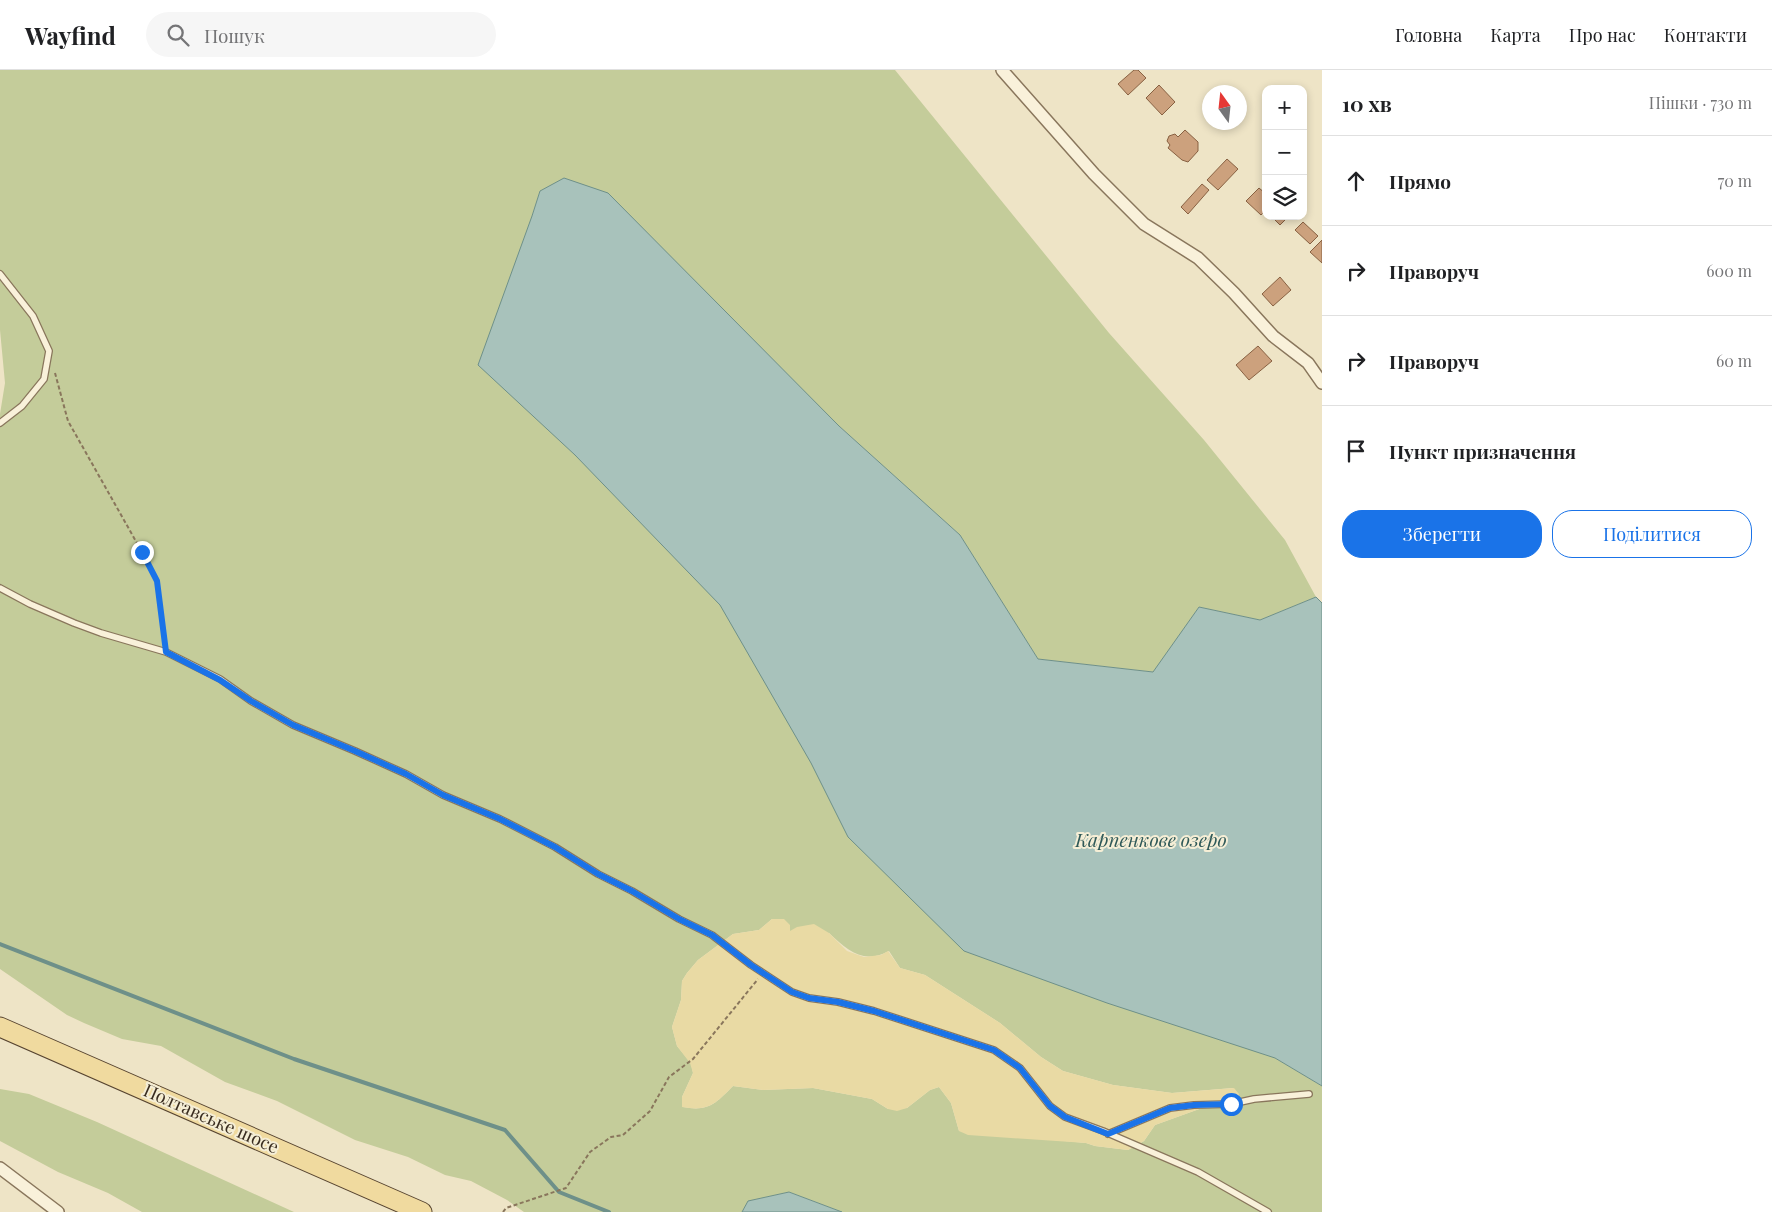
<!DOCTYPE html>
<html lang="uk">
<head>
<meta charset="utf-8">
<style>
	body { margin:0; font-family:"Playfair Display",serif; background:#f6f6f6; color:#202124 }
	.controls { position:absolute; right:15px; top:15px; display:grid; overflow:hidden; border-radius:10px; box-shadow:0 2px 8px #0003 }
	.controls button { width:45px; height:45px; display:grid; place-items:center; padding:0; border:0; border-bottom:1px solid #e0e0e0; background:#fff; color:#202124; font:25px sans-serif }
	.compass { position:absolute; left:1202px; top:15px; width:45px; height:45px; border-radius:50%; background:#fff; box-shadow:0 2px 8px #0003; rotate:345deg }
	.stop { position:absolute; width:15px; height:15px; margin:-11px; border:4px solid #1a73e8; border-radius:50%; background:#fff }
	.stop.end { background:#1a73e8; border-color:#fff; box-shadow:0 1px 5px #0008 }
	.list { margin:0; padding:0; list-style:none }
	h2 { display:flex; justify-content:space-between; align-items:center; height:65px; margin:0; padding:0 20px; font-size:21px }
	h2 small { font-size:16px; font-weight:400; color:#757577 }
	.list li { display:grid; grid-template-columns:32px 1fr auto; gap:15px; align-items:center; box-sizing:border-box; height:90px; padding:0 20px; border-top:1px solid #e0e0e0 }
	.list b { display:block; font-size:19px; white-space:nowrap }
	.list em { font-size:16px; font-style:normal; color:#757577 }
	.actions { display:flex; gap:10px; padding:15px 20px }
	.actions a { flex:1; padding:11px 0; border:1px solid #1a73e8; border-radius:20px; text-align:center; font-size:18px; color:#1a73e8 }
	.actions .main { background:#1a73e8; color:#fff }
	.icon { flex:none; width:28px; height:28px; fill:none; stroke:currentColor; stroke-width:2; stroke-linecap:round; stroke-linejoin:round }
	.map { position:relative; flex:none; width:1322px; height:1142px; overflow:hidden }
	header { display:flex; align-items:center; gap:30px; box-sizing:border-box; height:70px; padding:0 25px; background:#fff; border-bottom:1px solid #e0e0e0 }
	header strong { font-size:24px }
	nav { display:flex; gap:28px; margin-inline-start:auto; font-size:18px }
	.search { width:350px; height:45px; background:#f6f6f6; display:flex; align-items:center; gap:12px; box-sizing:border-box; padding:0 18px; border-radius:28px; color:#757577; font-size:19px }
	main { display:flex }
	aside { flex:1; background:#fff }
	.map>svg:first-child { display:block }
	.green { fill:#c4cc9a; fill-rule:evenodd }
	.sand { fill:#e9daa4 }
	.water { fill:#a8c2bb; stroke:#6e9089 }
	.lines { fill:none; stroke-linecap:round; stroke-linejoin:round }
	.stream { stroke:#6e9089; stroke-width:4 }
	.building { fill:#cca17d; stroke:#886142 }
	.lane-casing { stroke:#89765c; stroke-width:8 }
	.street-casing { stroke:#89765c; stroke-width:14 }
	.primary-casing { stroke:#574430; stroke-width:21 }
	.path { stroke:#89765c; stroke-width:2; stroke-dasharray:4 2.5; stroke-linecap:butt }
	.lane { stroke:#f9f1da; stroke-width:5.5 }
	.street { stroke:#f9f1da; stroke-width:11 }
	.primary { stroke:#f0da9f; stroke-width:19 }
	.route { stroke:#1a73e8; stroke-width:6 }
	.labels { text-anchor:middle; stroke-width:4; stroke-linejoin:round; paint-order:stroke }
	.street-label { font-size:18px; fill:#3a2d20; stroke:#f5eed6 }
	.water-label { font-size:19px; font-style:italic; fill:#2f5958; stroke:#f5eed6 }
</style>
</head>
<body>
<header>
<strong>Wayfind</strong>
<div class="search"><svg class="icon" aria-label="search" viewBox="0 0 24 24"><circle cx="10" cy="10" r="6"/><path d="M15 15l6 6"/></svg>Пошук</div>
<nav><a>Головна</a><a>Карта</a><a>Про нас</a><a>Контакти</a></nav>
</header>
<main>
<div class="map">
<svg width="1322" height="1142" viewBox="0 0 1322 1142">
	<rect width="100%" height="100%" fill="#eee4c6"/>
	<path class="green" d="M0,0h895l214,263 95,107 81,100 31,57 -56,23 -61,-13 -45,65 -116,-13 -78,-124 -121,-109 -299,-235 -8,25 15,25 728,817 47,28v126h-480l-53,-20 -40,9 -7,11h-218l-17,-12 -36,-19 -26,-6 -37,-18 -53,-17 -78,-39 -52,-19 -64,-36 -39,-7 -38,-16 -17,-8 -67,-46v-555l5,-31 -5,-53zM772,849l18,13 39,1c18,17 34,32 60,18l11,17 25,7 75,48 41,34 22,14 50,14 59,8 61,-5 4,15 -35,5 -47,17 -11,16 -16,9 -33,-4 -9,-3 -127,-12 -8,-28 -12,-16 -9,3 -23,18 -19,1 -16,-10 -59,-11 -50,2 -30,-4c-17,17 -24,26 -50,21l-1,-10 11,-24 -2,-10 -14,-17 -5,-19 9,-27 1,-19 5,-8 11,-13 35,-26 26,-4z
		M0,1019l29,5 68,28 197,90h-152l-34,-19 -50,-21 -58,-31z"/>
	<path class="sand" d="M772,849h12l6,6v6l7,-4 17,-3 15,9 18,18 17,6 17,-2 7,-4 12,17 25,7 75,48 41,34 22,14 50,14 59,8 62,-5 5,6 -2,9 -35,5 -47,17 -11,16 -16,9 -33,-4 -9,-3 -118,-8 -9,-4 -8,-28 -12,-16 -9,3 -23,18 -10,3 -9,-2 -16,-10 -59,-11 -50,2 -30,-4c-17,17 -24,26 -51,21v-10l11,-24 -3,-10 -13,-17 -5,-19 9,-27 1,-19 5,-8 11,-13 35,-26 26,-4z"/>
	<path class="water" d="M564,108l44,15 231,233 121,109 78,124 115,13 46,-65 61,13 56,-23 6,6v483l-47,-28 -168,-55 -143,-52 -116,-114 -37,-74 -91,-158 -145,-150 -97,-90 54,-149 8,-25z
		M789,1122l53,20h-100l6,-11z"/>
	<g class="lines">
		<path class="stream" d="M0,874l294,115 211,71 54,62 50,20"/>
	</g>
	<path class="building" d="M1134,0h4l8,8 -18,17 -10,-11z
		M1159,15l16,17 -13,13 -16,-17z
		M1185,60l13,12v9l-10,11 -6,-2 -14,-12 2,-3 -3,-4 2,-5 6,-2 3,3z
		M1227,89l11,10 -20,21 -11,-10z
		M1202,114l7,6 -21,24 -7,-7z
		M1259,118l7,6v16l-5,5 -15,-14z
		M1271,146h18l-9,9z
		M1303,152l15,14 -8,8 -15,-14z
		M1322,170v23l-12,-11z
		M1280,207l11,13 -18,16 -11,-12z
		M1258,276l14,15 -23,19 -13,-15z"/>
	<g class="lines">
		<g class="lane-casing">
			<path id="lane" d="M0,204l33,42 16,35 -5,28 -22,27 -22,17
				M0,518l30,16 44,19 27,10 65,19 54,27 31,22 42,24 62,26 51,23 37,21 57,24 55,28 43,27 34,17 47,28 33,16 39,30 41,27 17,6 29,4 36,9 120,39 26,18 30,38 15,11 38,14 95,41 70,40
				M1108,1064l62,-26 24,-3 37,-1 23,-5 55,-5"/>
		</g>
		<g class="street-casing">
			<path id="street" d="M1002,0l92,104 50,50 54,34 36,35 39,43 35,27 14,20
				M0,1098l58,44"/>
		</g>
		<g class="primary-casing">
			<path id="primary" d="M0,957l422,185"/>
		</g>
		<path class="path" d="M55,303l13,48 74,131 15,29 8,61
			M503,1142l3,-4 60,-20 24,-36 21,-15 12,-2 27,-24 19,-34 24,-18 65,-80"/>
		<use href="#lane" class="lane"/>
		<use href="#street" class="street"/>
		<use href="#primary" class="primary"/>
	</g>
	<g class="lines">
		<path class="route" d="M142,482l15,29 9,71 54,28 31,21 42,24 62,26 51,23 37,21 57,24 55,28 43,27 34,17 47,28 33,16 39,30 41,27 17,6 29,4 36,9 120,39 26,18 30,38 15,11 43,17 62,-26 24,-3 37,-1"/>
	</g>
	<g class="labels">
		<g class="street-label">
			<text transform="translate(211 1049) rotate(24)" y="6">Полтавське шосе</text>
		</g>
		<g class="water-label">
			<text x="1151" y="777">Карпенкове озеро</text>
		</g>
	</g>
</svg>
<div class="controls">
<button>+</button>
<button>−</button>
<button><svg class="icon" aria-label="layers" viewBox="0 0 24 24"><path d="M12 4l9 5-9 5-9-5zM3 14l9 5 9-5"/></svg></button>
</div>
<svg class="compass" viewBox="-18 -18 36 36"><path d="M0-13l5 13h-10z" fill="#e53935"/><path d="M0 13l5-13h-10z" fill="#757577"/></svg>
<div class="stop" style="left:1231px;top:1034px"></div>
<div class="stop end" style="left:142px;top:482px"></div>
</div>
<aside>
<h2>10 хв<small>Пішки · 730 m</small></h2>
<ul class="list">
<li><svg class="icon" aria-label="ahead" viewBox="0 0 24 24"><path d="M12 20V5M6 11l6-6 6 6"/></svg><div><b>Прямо</b></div><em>70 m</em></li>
<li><svg class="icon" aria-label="right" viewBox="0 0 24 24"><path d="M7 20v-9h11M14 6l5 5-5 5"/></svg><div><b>Праворуч</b></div><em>600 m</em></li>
<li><svg class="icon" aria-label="right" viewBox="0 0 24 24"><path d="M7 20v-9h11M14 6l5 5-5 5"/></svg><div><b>Праворуч</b></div><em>60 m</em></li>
<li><svg class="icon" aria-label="arrive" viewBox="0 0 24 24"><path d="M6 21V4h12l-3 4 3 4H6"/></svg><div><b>Пункт призначення</b></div></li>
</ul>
<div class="actions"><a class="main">Зберегти</a><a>Поділитися</a></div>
</aside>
</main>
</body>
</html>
